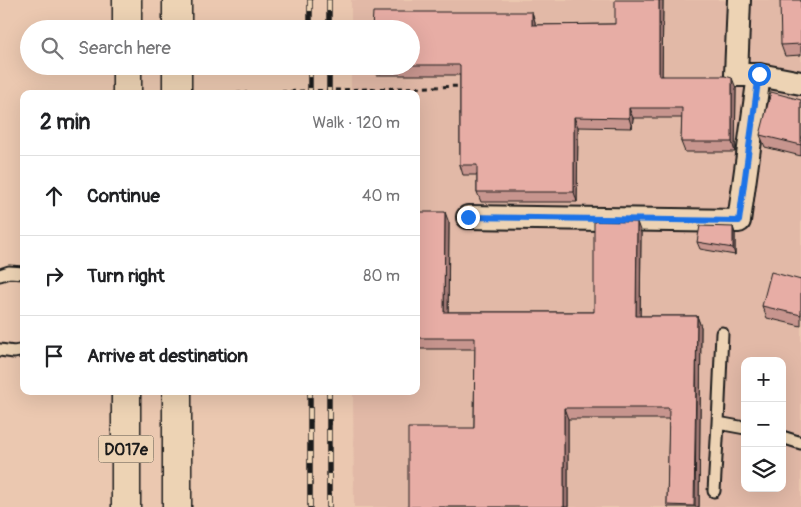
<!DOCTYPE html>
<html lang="en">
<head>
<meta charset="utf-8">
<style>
	body { margin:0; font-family:Pangolin,sans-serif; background:#f2f2f2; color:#202124 }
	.controls { position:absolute; right:15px; bottom:15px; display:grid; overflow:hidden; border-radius:10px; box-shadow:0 5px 20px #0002 }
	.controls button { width:45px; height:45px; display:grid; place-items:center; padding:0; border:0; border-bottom:1px solid #e0e0e0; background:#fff; color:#202124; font:25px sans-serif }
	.stop { position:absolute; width:15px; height:15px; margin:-11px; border:4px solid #1a73e8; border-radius:50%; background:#fff }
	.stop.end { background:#1a73e8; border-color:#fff; box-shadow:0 1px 5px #0008 }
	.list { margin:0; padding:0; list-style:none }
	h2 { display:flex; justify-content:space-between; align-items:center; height:65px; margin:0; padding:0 20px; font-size:21px }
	h2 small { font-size:16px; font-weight:400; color:#757577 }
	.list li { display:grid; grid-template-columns:32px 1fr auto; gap:15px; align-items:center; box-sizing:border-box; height:80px; padding:0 20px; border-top:1px solid #e0e0e0 }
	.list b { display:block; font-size:19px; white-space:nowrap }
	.list em { font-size:16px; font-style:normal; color:#757577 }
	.icon { flex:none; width:28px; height:28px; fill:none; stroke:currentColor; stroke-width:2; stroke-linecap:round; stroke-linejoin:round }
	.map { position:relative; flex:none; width:801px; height:507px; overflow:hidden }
	.search { position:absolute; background:#fff; box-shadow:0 5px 20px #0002; left:20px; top:20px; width:400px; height:55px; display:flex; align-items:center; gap:12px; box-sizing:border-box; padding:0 18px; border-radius:28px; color:#757577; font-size:19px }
	.panel { position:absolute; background:#fff; box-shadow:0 5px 20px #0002; left:20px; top:90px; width:400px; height:305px; border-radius:10px }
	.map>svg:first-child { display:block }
	.built { fill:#e2b9a7; fill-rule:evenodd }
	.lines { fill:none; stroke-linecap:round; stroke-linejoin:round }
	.service-casing { stroke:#1c1c1c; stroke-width:15 }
	.minor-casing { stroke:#1c1c1c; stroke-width:26 }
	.primary-casing { stroke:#1c1c1c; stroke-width:31 }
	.path { stroke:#1c1c1c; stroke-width:3; stroke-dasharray:5 4; stroke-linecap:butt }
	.service { stroke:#edd3b4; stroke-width:11 }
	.minor { stroke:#edd3b4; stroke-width:22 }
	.primary { stroke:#edd3b4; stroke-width:28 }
	.rail-casing { stroke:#1c1c1c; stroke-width:5.5 }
	.rail { stroke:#edd3b4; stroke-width:4; stroke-dasharray:11; stroke-linecap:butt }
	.wall { fill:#c7958e; stroke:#1c1c1c }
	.shaded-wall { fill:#a27974; stroke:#1c1c1c }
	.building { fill:#e7ada5; stroke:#1c1c1c }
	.route { stroke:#1a73e8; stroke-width:6 }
	.labels { text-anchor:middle; stroke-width:4; stroke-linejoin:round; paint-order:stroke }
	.shield { fill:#edd3b4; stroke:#5b534a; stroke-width:1 }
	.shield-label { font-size:16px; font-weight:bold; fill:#1c1c1c }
</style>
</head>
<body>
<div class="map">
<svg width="801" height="507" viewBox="0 0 801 507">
	<rect width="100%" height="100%" fill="#ebc8b0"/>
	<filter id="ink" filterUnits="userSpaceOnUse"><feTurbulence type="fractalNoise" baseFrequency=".02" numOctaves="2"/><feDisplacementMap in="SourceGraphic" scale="10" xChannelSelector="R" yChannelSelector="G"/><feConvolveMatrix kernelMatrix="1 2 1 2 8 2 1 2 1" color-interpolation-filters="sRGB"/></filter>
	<g filter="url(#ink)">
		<path class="built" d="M351,0h450v507h-447l-1,-116h63v-297h-65v-28h60v-37h-60zM745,361h37v127h-37z"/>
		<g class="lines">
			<g class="service-casing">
				<path id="service" d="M0,275l9,-3 15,1
					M722,333l-4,90 27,5
					M0,350l14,2 10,-2
					M782,437l19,6
					M714,491l4,-68"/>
			</g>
			<g class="minor-casing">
				<path id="minor" d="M739,0l-3,75h23l42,8
					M468,217l271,4 20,-146"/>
			</g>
			<g class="primary-casing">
				<path id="primary" d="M177,0v29
					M127,29v-29
					M177,66v28
					M127,94v-28
					M126,507v-116
					M177,507v-116"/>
			</g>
			<path class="path" d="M209,94l254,-8"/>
			<use href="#service" class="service"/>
			<use href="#minor" class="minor"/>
			<use href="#primary" class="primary"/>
			<g class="rail-casing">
				<path id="rail" d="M310,0v29
					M329,0v29
					M310,66v28
					M329,66v28
					M310,507v-116
					M329,507v-116"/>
			</g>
			<use href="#rail" class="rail"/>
		</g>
		<path class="wall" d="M663,0l-1,76 74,12 -1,64h-50l-4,-10 1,-24h-49l-1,10 -54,-1 -1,75h-96l-4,-10v-17h-14l-3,-10v-90h-84l-3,-9h38v-37l121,-17 3,10v3l80,-1z
			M801,0v55l-16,1 -4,-11z
			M801,100v56l-36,-9 -5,-12z
			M416,212l33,11 -1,89h146l47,-79 -1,83h57l4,11 -2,180h-31l-1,-2 2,-86h-101v88h-160l66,-79 1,-79h-59z
			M733,227l2,7v21l-35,-6 -3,-7z
			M801,280v46l-34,-8 -5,-12z"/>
		<path class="shaded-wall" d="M659,0h4l-1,85 -3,-9z
			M532,12l3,10v13l-3,-10z
			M732,78l4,10 -1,64 -3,-10z
			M629,108l4,10 -1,10 -3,-10z
			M574,117l4,10 -1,75 -3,-10z
			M445,212l4,11 -1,100 -4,-11z
			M637,222l4,11 -1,94 -4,-11z
			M733,227l2,7v21l-2,-7z
			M697,316l4,11 -2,180h-4z
			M564,408l4,11v88h-4z"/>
		<path class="building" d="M615,0h44v76h66l7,2v64h-51l1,-34h-53v10l-55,-1v75h-97v-27h-17v-100h-49v-36h-39l1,-17h159v13l83,-1z
			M780,0h21v44l-20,1z
			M771,92l30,8v45l-41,-10z
			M416,212h29l-1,100h150v-91l43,1 -1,94h61l-3,190 -27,-1 2,-97h-105v99h-156v-79h66l1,-90h-59z
			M700,226l33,1v21l-36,-6z
			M771,272l30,8v35l-39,-9z"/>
	</g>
	<g class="lines" filter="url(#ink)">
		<path class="route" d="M468,217l271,4 20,-147"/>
	</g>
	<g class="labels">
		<rect class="shield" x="98.5" y="435.5" width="55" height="27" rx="4"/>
		<g class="shield-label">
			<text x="126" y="455">D017e</text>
		</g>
	</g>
</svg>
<div class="controls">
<button>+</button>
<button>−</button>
<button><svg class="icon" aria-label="layers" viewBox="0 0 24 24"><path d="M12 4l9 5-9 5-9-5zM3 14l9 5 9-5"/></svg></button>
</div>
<div class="stop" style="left:759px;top:74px"></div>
<div class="stop end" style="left:468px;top:217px"></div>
<div class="search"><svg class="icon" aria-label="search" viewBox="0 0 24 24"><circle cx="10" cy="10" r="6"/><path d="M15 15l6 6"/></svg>Search here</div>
<section class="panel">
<h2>2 min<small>Walk · 120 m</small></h2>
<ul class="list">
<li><svg class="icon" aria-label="ahead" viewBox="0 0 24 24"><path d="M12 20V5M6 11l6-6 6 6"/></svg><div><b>Continue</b></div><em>40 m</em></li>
<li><svg class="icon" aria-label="right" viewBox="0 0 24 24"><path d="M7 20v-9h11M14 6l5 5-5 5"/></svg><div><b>Turn right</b></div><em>80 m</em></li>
<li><svg class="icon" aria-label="arrive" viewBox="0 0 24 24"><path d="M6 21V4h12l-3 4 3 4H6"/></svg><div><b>Arrive at destination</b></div></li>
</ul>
</section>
</div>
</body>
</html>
